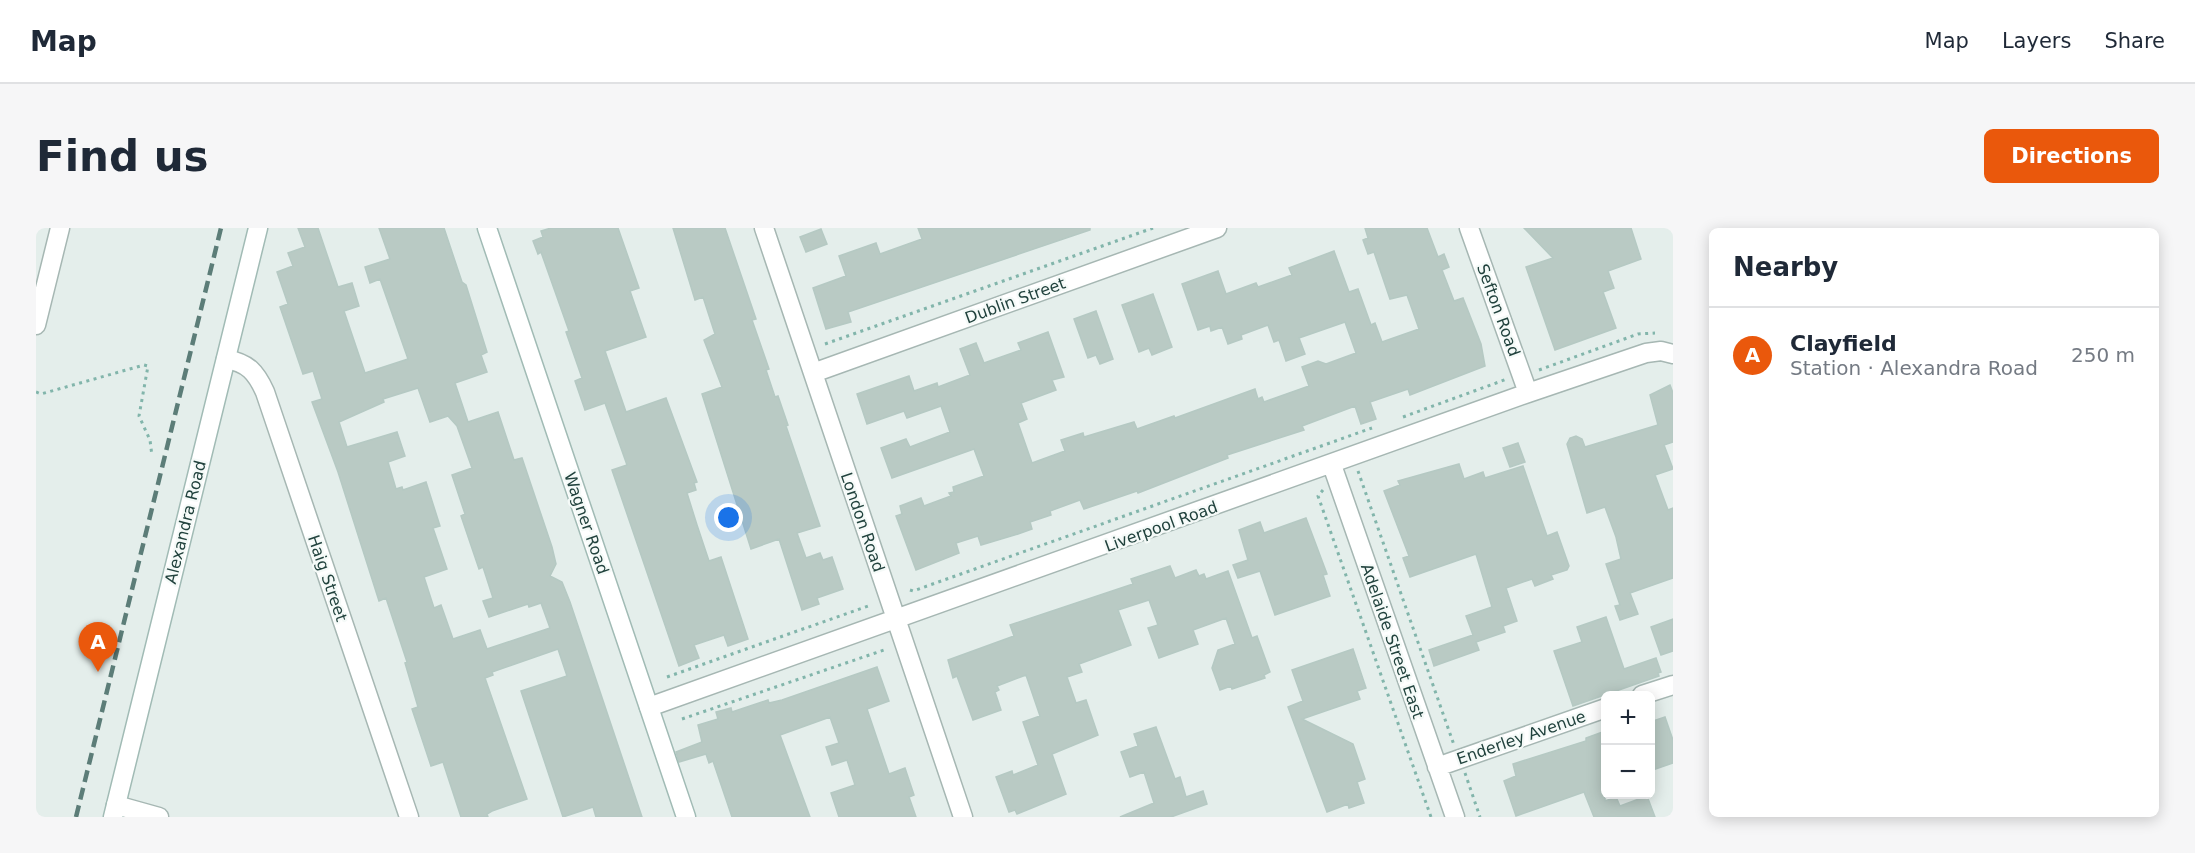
<!DOCTYPE html>
<html lang="en">
<head>
<meta charset="utf-8">
<style>
	body { margin:0; font-family:"DejaVu Sans",sans-serif; background:#f6f6f7; color:#1f2937 }
	.controls { position:absolute; right:18px; bottom:18px; display:grid; overflow:hidden; border-radius:9px; box-shadow:0 3px 15px #0003 }
	.controls button { width:54px; height:54px; display:grid; place-items:center; padding:0; border:0; border-bottom:2px solid #e0e1e3; background:#fff; color:#1f2937; font:30px sans-serif }
	.you { position:absolute; left:693px; top:290px; width:21px; height:21px; margin:-15px; border:4px solid #fff; border-radius:50%; background:#1a73e8; box-shadow:0 0 0 9px #1a73e833 }
	.badge { display:grid; place-items:center; width:39px; height:39px; border-radius:50%; background:#ea580c; color:#fff; font-size:20px; font-weight:700 }
	.pin { position:absolute; translate:-50% -50px; filter:drop-shadow(0 2px 3px #0008) }
	.pin::after { content:''; position:absolute; top:32px; width:21px; height:18px; background:inherit; clip-path:polygon(0 0,100% 0,50% 100%) }
	.list { margin:0; padding:0; list-style:none }
	h2 { display:flex; justify-content:space-between; align-items:center; height:78px; margin:0; padding:0 24px; font-size:26px }
	h2 small { font-size:20px; font-weight:400; color:#747a83 }
	.list li { display:grid; grid-template-columns:39px 1fr auto; gap:18px; align-items:center; box-sizing:border-box; height:96px; padding:0 24px; border-top:2px solid #e0e1e3 }
	.list b { display:block; font-size:22px; white-space:nowrap }
	.list p { margin:0; font-size:20px; white-space:nowrap; color:#747a83 }
	.list em { font-size:20px; font-style:normal; color:#747a83 }
	.map { position:relative; flex:none; width:1637px; height:589px; overflow:hidden; border-radius:9px }
	header { display:flex; align-items:center; gap:36px; box-sizing:border-box; height:84px; padding:0 30px; background:#fff; border-bottom:2px solid #e0e1e3 }
	header strong { font-size:28px }
	nav { display:flex; gap:33px; margin-inline-start:auto; font-size:21px }
	.intro { display:flex; align-items:center; justify-content:space-between; box-sizing:border-box; height:144px; padding:0 36px }
	h1 { margin:0; font-size:42px }
	.button { padding:15px 27px; border-radius:9px; background:#ea580c; color:#fff; font-size:21px; font-weight:700 }
	main { display:flex; gap:36px; padding:0 36px }
	aside { flex:1; background:#fff; border-radius:9px; box-shadow:0 3px 15px #0003 }
	.map>svg:first-child { display:block }
	.building { fill:#b9cac4; stroke:#b5c9c3; stroke-width:1.5; fill-rule:evenodd }
	.lines { fill:none; stroke-linecap:round; stroke-linejoin:round }
	.street-casing { stroke:#a6b7b3; stroke-width:21 }
	.secondary-casing { stroke:#a1bbb5; stroke-width:21 }
	.path { stroke:#82b5ab; stroke-width:3; stroke-dasharray:3 4.5; stroke-linecap:butt }
	.street { stroke:#fff; stroke-width:18 }
	.secondary { stroke:#fff; stroke-width:18 }
	.rail { stroke:#5c7d78; stroke-width:4.5; stroke-dasharray:12 6; stroke-linecap:butt }
	.labels { text-anchor:middle; stroke-width:4.5; stroke-linejoin:round; paint-order:stroke }
	.street-label { font-size:16px; fill:#21423d; stroke:#f5faf8 }
</style>
</head>
<body>
<header>
<strong>Map</strong>
<nav><a>Map</a><a>Layers</a><a>Share</a></nav>
</header>
<div class="intro"><h1>Find us</h1><a class="button">Directions</a></div>
<main>
<div class="map">
<svg width="1637" height="589" viewBox="0 0 1637 589">
	<rect width="100%" height="100%" fill="#e4eeeb"/>
	<path class="building" d="M262,0h20l20,59 14,-4 7,23 -15,5 21,62 43,-14 -28,-80 -10,4 -5,-16 25,-8 -11,-31h65l18,54 4,3 21,67 -6,3 6,17 -32,11 13,39 30,-10 16,48 8,-2 30,89 4,17 -6,12 12,6 8,20 72,215h-46l-3,-10 -30,10 -42,-126 46,-15 -9,-27 -66,23 1,3 -8,3 42,121 -35,12 -5,3 1,3h-27l-18,-55 -12,4 -19,-57 6,-2 -13,-44 2,-1 -21,-64 -7,3 -41,-129 -26,-70 10,-3 -9,-28 -10,3 -23,-67 8,-3 -11,-32 16,-6 -5,-13 17,-6zM382,160l12,34 18,-6 9,10 15,42 -20,7 13,39 -4,2 18,53 4,-2 10,31 -10,3 6,16 39,-13 1,3 12,-4 9,25 -63,21 -7,-19 -27,9 -12,-34 -7,3 -10,-31 23,-8 -14,-41 7,-2 -14,-44 -23,8 -1,-3 -6,2 -8,-27 17,-6 -8,-24 -50,15 -8,-25 45,-20 -1,-3z
		M515,0h67l21,60 -9,3 16,46 -41,14 21,61 40,-14 31,84 -3,1 2,7 -9,3 10,32 12,36 12,-4 27,82 -20,7 -4,-11 -30,10 5,13 -20,8 -67,-196 15,-5 -22,-62 -20,7 -10,-29 7,-3 -16,-46 3,-1 -28,-79 -3,2 -5,-13 10,-4 -2,-6z
		M637,0h52l31,91 -4,1 17,49 -3,1 9,27 3,-1 10,29 -2,1 34,100 -23,7 9,25 14,-5 3,7 9,-3 11,32 -26,9 2,6 -17,6 -23,-71 -28,10 -49,-155 20,-7 -18,-47 11,-6 -12,-37 -8,3z
		M882,0h172v2l-242,82 3,10 -25,7 -13,-41 33,-12 -7,-20 37,-13 4,11 42,-15z
		M1329,0h62l11,29 6,-3 5,13 -7,3 12,31 9,-3 18,46 4,22 -75,29 -2,-6 -38,13 6,17 -15,5 -6,-18 -53,20 2,4 -77,25 1,3 -90,35 -1,-2 -53,18 -4,-9 -30,11 1,4 -21,7 2,7 -14,5 -37,11 -3,-9 -22,7 3,10 -43,17 -20,-54 6,-2 -2,-8 21,-8 3,8 27,-10 -2,-3 5,-1 -1,-5 31,-11 -10,-27 -82,29 -11,-30 25,-9 4,8 40,-15 -9,-26 -34,12 -3,-7 -37,13 -10,-30 52,-18 5,15 23,-8 1,4 32,-12 -10,-26 16,-6 8,20 37,-13 -3,-7 30,-11 16,45 -12,3 4,10 -35,13 6,16 -9,4 14,40 33,-12 -4,-11 22,-7 1,4 50,-15 3,7 37,-13 1,2 80,-29 3,10 4,-2 2,5 45,-16 -7,-19 16,-6 8,3 30,-11 -11,-31 -46,16 6,16 -19,7 -7,-21 -5,2 -6,-17 -27,10 1,4 -14,5 -6,-17 -11,4 -1,-5 -12,4 -16,-46 36,-13 8,23 30,-11 2,4 34,-12 -3,-7 45,-17 15,41 9,-3 13,36 4,-2 7,19 37,-13 -12,-34 -17,4 -16,-47 -6,2 -5,-14 5,-2z
		M1488,0h107l10,31 -33,12 6,17 -11,4 13,36 -61,22 -29,-83 27,-9z
		M785,1l6,15 -21,8 -6,-15z
		M1117,66l19,53 -20,8 -3,-7 -10,4 -17,-47z
		M1060,83l17,48 -13,5 -4,-9 -8,3 -14,-39z
		M1634,157l3,8v49l-9,3 9,24 -18,6 13,35 5,-2v70l-43,15 8,21 -18,6 -5,-14 5,-1 -14,-41 15,-5 -5,-22 -11,-30 -18,6 -20,-69 3,-6 6,-2 6,3 3,8 73,-22 -8,-30z
		M1482,215l7,19 -15,5 -7,-19z
		M1423,236l5,15 19,-7 2,6 38,-12 24,70 10,-4 12,34 -2,4 -16,5 2,4 -18,7 -3,-7 -26,9 11,33 -14,5 2,6 -29,10 3,8 -45,16 -5,-16 44,-15 -7,-19 26,-9 -16,-53 -66,23 -7,-19 6,-2 -25,-65 16,-6 -2,-4z
		M1270,290l21,56 -4,1 7,21 -55,19 -15,-44 -22,7 -5,-13 15,-5 -9,-30 21,-8 4,11z
		M1134,338l5,12 21,-8 3,6 5,-2 2,5 22,-8 24,67 5,-2 13,36 -6,3 1,3 -33,11 -1,-3 -11,4 -8,-22 6,-18 17,-6 -9,-26 -33,12 5,14 -39,14 -11,-30 10,-3 -9,-25 -31,10 13,35 -52,19 3,8 -15,5 9,26 10,-3 12,35 -46,19 14,40 -49,20 -2,-4 -6,2 -13,-35 16,-6 1,4 25,-10 -15,-43 17,-6 -14,-41 -29,11 2,4 -4,2 6,18 -28,10 -16,-44 -4,2 -5,-18 66,-24 -4,-11 123,-41 -2,-5z
		M1570,389l18,52 32,-11 5,14 -3,1 1,3 -86,30 -19,-55 28,-9 -5,-15z
		M1637,391v32l-12,4 -10,-28z
		M1317,421l13,39 -9,3 3,8 -58,20 51,25 12,35 -8,3 7,21 -15,5 -1,-4 -21,8 -39,-105 15,-6 -11,-31z
		M841,439l12,34 -22,8 22,65 16,-6 9,27 -5,2 7,20h-77l-8,-24 24,-8 -8,-25 -15,5 -6,-18 13,-4 -9,-26 -50,18 30,82h-78l-19,-56 -4,2 -3,-9 -27,8 -3,-10 26,-10 -4,-17 20,-6 -2,-7 15,-4 1,4 36,-12 1,3 13,-3z
		M1629,489l8,23v23l-23,8v-49z
		M1120,499l19,52 5,-2 6,20 17,-6 4,13 -36,13h-51l34,-14 -10,-31 -14,5 -9,-25 17,-6 -4,-12z
		M1569,503v70l11,-4 4,9 27,-10 8,21h-61l-10,-25 -68,24 -12,-35 12,-5 -3,-12 73,-23v-3z"/>
	<g class="lines">
		<g class="street-casing">
			<path id="street" d="M728,0l199,589
				M1433,0l59,165
				M0,97l24,-97
				M190,131c22,4 30,13 39,33l144,425
				M777,145l404,-145
				M1296,237l123,352
				M1606,467l31,-10
				M613,479l879,-314 118,-40 15,-2 12,3
				M1401,539l169,-59
				M80,577l43,12"/>
		</g>
		<g class="secondary-casing">
			<path id="secondary" d="M451,0l199,589
				M77,589l145,-589"/>
		</g>
		<path class="path" d="M789,116l328,-116
			M1503,142l99,-36 17,-1
			M0,164l5,2 103,-29 4,1 -9,50 11,24 2,16
			M1367,189l104,-38
			M1322,243l96,274
			M1287,262l-5,6 113,321
			M874,362l3,1 459,-163
			M631,449l201,-71
			M646,491l202,-69
			M1429,545l15,44"/>
		<use href="#street" class="street"/>
		<use href="#secondary" class="secondary"/>
		<path class="rail" d="M40,589l145,-589"/>
	</g>
	<g class="labels">
		<g class="street-label">
			<text transform="translate(979 72) rotate(-20)" y="6">Dublin Street</text>
			<text transform="translate(1463 82) rotate(70)" y="6">Sefton Road</text>
			<text transform="translate(149 294) rotate(-76)" y="6">Alexandra Road</text>
			<text transform="translate(827 294) rotate(71)" y="6">London Road</text>
			<text transform="translate(551 295) rotate(71)" y="6">Wagner Road</text>
			<text transform="translate(1125 298) rotate(-20)" y="6">Liverpool Road</text>
			<text transform="translate(292 350) rotate(71)" y="6">Haig Street</text>
			<text transform="translate(1357 413) rotate(71)" y="6">Adelaide Street East</text>
			<text transform="translate(1485 509) rotate(-19)" y="6">Enderley Avenue</text>
		</g>
	</g>
</svg>
<div class="controls">
<button>+</button>
<button>−</button>
</div>
<div class="you"></div>
<div class="pin badge" style="left:62px;top:444px">A</div>
</div>
<aside>
<h2>Nearby<small></small></h2>
<ul class="list">
<li><span class="badge">A</span><div><b>Clayfield</b><p>Station · Alexandra Road</p></div><em>250 m</em></li>
</ul>
</aside>
</main>
</body>
</html>
